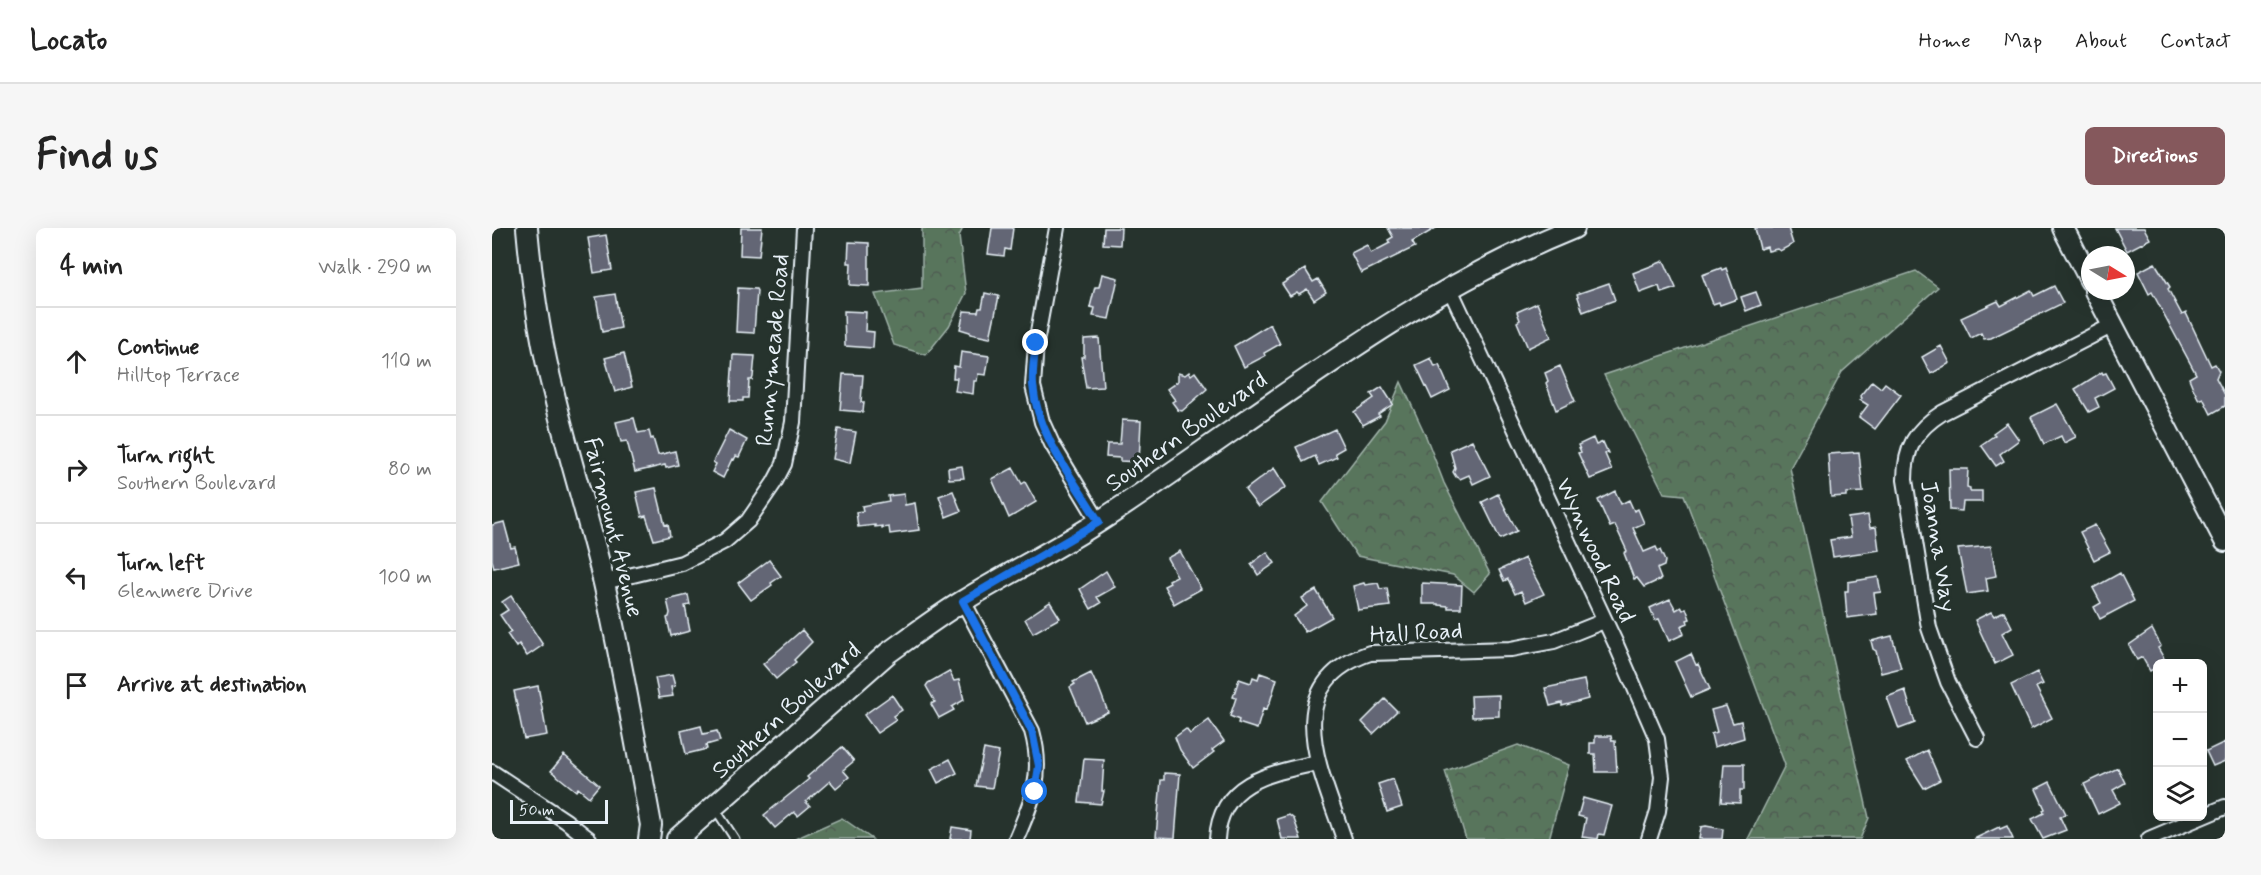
<!DOCTYPE html>
<html lang="en">
<head>
<meta charset="utf-8">
<style>
	body { margin:0; font-family:Mynerve,sans-serif; background:#f6f6f6; color:#222 }
	.controls { position:absolute; right:18px; bottom:18px; display:grid; overflow:hidden; border-radius:9px; box-shadow:0 6px 24px #0002 }
	.controls button { width:54px; height:54px; display:grid; place-items:center; padding:0; border:0; border-bottom:2px solid #e0e0e0; background:#fff; color:#222; font:30px sans-serif }
	.compass { position:absolute; left:1589px; top:18px; width:54px; height:54px; border-radius:50%; background:#fff; box-shadow:0 6px 24px #0002; rotate:100deg }
	.scale { position:absolute; left:18px; bottom:15px; width:98px; box-sizing:border-box; padding-left:6px; border:3px solid #e8f1f8; border-top:0; font-size:16px; line-height:21px; white-space:nowrap; color:#e8f1f8; -webkit-text-stroke:4px #26332d; paint-order:stroke }
	.stop { position:absolute; width:18px; height:18px; margin:-14px; border:4px solid #1a73e8; border-radius:50%; background:#fff }
	.stop.end { background:#1a73e8; border-color:#fff; box-shadow:0 2px 6px #0008 }
	.list { margin:0; padding:0; list-style:none }
	h2 { display:flex; justify-content:space-between; align-items:center; height:78px; margin:0; padding:0 24px; font-size:26px }
	h2 small { font-size:20px; font-weight:400; color:#767676 }
	.list li { display:grid; grid-template-columns:39px 1fr auto; gap:18px; align-items:center; box-sizing:border-box; height:108px; padding:0 24px; border-top:2px solid #e0e0e0 }
	.list b { display:block; font-size:22px; white-space:nowrap }
	.list p { margin:0; font-size:20px; white-space:nowrap; color:#767676 }
	.list em { font-size:20px; font-style:normal; color:#767676 }
	.icon { flex:none; width:33px; height:33px; fill:none; stroke:currentColor; stroke-width:2; stroke-linecap:round; stroke-linejoin:round }
	.map { position:relative; flex:none; width:1733px; height:611px; overflow:hidden; border-radius:9px }
	header { display:flex; align-items:center; gap:36px; box-sizing:border-box; height:84px; padding:0 30px; background:#fff; border-bottom:2px solid #e0e0e0 }
	header strong { font-size:28px }
	nav { display:flex; gap:33px; margin-inline-start:auto; font-size:21px }
	.intro { display:flex; align-items:center; justify-content:space-between; box-sizing:border-box; height:144px; padding:0 36px }
	h1 { margin:0; font-size:42px }
	.button { padding:15px 27px; border-radius:9px; background:#85585c; color:#fff; font-size:21px; font-weight:700 }
	main { display:flex; gap:36px; padding:0 36px }
	aside { flex:1; background:#fff; border-radius:9px; box-shadow:0 6px 24px #0002 }
	.map>svg:first-child { display:block }
	.forest { fill:url(#forest-crowns); stroke:#a0b3aa; stroke-width:1.5 }
	.building { fill:#646674; stroke:#e8f1f8; stroke-width:1.5 }
	.lines { fill:none; stroke-linecap:round; stroke-linejoin:round }
	.lane-casing { stroke:#e8f1f8; stroke-width:11 }
	.street-casing { stroke:#e8f1f8; stroke-width:18 }
	.secondary-casing { stroke:#e8f1f8; stroke-width:24 }
	.lane { stroke:#26332d; stroke-width:7 }
	.street { stroke:#26332d; stroke-width:14 }
	.secondary { stroke:#26332d; stroke-width:20 }
	.route { stroke:#1a73e8; stroke-width:8 }
	.labels { text-anchor:middle; stroke-width:6; stroke-linejoin:round; paint-order:stroke }
	.street-label { font-size:24px; fill:#e8f1f8; stroke:#26332d }
</style>
</head>
<body>
<header>
<strong>Locato</strong>
<nav><a>Home</a><a>Map</a><a>About</a><a>Contact</a></nav>
</header>
<div class="intro"><h1>Find us</h1><a class="button">Directions</a></div>
<main>
<aside>
<h2>4 min<small>Walk · 290 m</small></h2>
<ul class="list">
<li><svg class="icon" aria-label="ahead" viewBox="0 0 24 24"><path d="M12 20V5M6 11l6-6 6 6"/></svg><div><b>Continue</b><p>Hilltop Terrace</p></div><em>110 m</em></li>
<li><svg class="icon" aria-label="right" viewBox="0 0 24 24"><path d="M7 20v-9h11M14 6l5 5-5 5"/></svg><div><b>Turn right</b><p>Southern Boulevard</p></div><em>80 m</em></li>
<li><svg class="icon" aria-label="left" viewBox="0 0 24 24"><path d="M17 20v-9H6M10 6l-5 5 5 5"/></svg><div><b>Turn left</b><p>Glenmere Drive</p></div><em>100 m</em></li>
<li><svg class="icon" aria-label="arrive" viewBox="0 0 24 24"><path d="M6 21V4h12l-3 4 3 4H6"/></svg><div><b>Arrive at destination</b></div></li>
</ul>
</aside>
<div class="map">
<svg width="1733" height="611" viewBox="0 0 1733 611">
	<defs>
		<pattern id="forest-crowns" width="20" height="18" patternUnits="userSpaceOnUse" patternTransform="scale(1.5)"><rect width="20" height="18" fill="#59755c"/><path d="M2 6a3 3 0 1 1 6 0M12 15a3 3 0 1 1 6 0" fill="none" stroke="#4f5c52"/></pattern>
	</defs>
	<rect width="100%" height="100%" fill="#26332d"/>
	<filter id="ink" filterUnits="userSpaceOnUse"><feTurbulence type="fractalNoise" baseFrequency=".0167" numOctaves="2"/><feDisplacementMap in="SourceGraphic" scale="12" xChannelSelector="R" yChannelSelector="G"/><feConvolveMatrix kernelMatrix="1 2 1 2 8 2 1 2 1" color-interpolation-filters="sRGB"/></filter>
	<g filter="url(#ink)">
		<path class="forest" d="M430,0h41l-4,8 7,57 -17,33 -23,29 -32,-10 -19,-51 47,-6z
			M1424,43l22,16 -96,85 -52,96 79,350 -9,21h-112l37,-74 -101,-270 -20,-2 -60,-118z
			M909,154l24,52 19,49 46,91 -16,18 -21,-17 -96,-19 -35,-54 63,-81z
			M1026,517l51,20 -20,74h-83l-21,-68z
			M350,590l30,21h-77z"/>
		<path class="building" d="M249,0h21l-3,28 -19,-1z
			M500,0h21l-3,22 -5,-1 -1,7 -16,-2z
			M612,0h17l-1,17 -17,-1z
			M896,0h48l-24,14 3,5 -54,26 -10,-20 16,-8 4,8 19,-10 -2,-3 5,-3z
			M1263,0h33l5,16 -13,7 -3,-2 -9,2 -1,-4 -7,2z
			M1623,0h29l6,11 -23,12z
			M114,7l6,35 -18,3 -6,-35z
			M357,14l20,1v43l-19,-1 1,-22h-3z
			M1172,33l12,27 -15,5 -2,-7 -19,7 -7,-20z
			M1663,35l15,24 -2,2 14,26 4,-2 25,53 4,-2 4,7 -3,7 9,17v11l-14,8 -8,-16 -4,2 -6,-12 -4,-10 7,-4 -44,-82 -3,2 -11,-22z
			M1229,40l1,2 4,-2 11,31 -17,6 -1,-3 -6,2 -11,-29z
			M813,41l8,13 5,-3 8,13 -12,8 -7,-11 -8,5 -2,-2 -7,4 -8,-12z
			M610,46l16,4 -9,41 -16,-3 2,-8 -5,-1 5,-20h4z
			M1117,55l6,17 -32,12 -6,-18z
			M1562,58l9,17 -72,35 -7,1 -3,-6 -10,5 -10,-20 37,-17 3,5 30,-16 3,6z
			M246,60l18,1 1,2 -3,42 -18,-1z
			M1264,64l5,13 -15,6 -5,-14z
			M493,65l14,3 -9,42 -20,-4v-2l-10,-3 4,-18 14,1 1,-4h3z
			M123,66l6,34 -19,4 -6,-35z
			M1045,75l14,34 -23,11 -11,-26 3,-2 -3,-8z
			M352,83l22,1 -1,19 9,1 -1,16 -28,-2z
			M778,96l10,20 -16,9 1,3 -21,11 -10,-21z
			M607,110l4,49 -17,1 -5,-31h3v-18z
			M1449,118l9,17 -19,11 -9,-17z
			M469,124l28,4 -3,19 -8,-1 -1,7h-3l-1,13 -18,-3 2,-13h-4l1,-12 5,1z
			M132,125l8,34 -17,5 -10,-34z
			M241,127l22,1 -2,21 -1,3h-3l-1,18h-5v3h-13z
			M939,130l4,9 4,-2 11,25 -18,9 -16,-34z
			M1068,138l15,35 -19,9 -10,-27 2,-2 -3,-8z
			M697,144l2,3 4,-3 12,17 -25,22 -4,-1 -6,-8 3,-2 -8,-11 11,-8v-8l7,2z
			M1610,144l1,2 3,-1 8,15 -19,10 4,9 -10,5 -14,-23z
			M351,146l20,1 -2,27h3l-1,10 -23,-2z
			M1380,153l9,7 4,-5 16,12 -26,34 -16,-12 9,-12 -8,-5 2,-2 -2,-2z
			M890,159l11,17 -15,10 2,2 -17,9 -9,-13 20,-14 -3,-4z
			M1565,176l19,33 -12,6 -3,-7 -17,8 -13,-27z
			M142,190l4,15 11,-2 2,8 2,-1 5,17 17,-4 3,14 -12,3 -1,-3 -30,7 -8,-31 -6,1 -5,-20z
			M630,192l19,1 -2,41 -19,-1v-3l-14,-1 1,-13h13z
			M1515,195l12,17 -19,14 4,7 -8,5 -15,-21 14,-10 -2,-2z
			M346,201l18,3 -6,31 -17,-4z
			M843,201l9,19 -9,5 2,4 -18,8 -4,-9 -12,6 -7,-15z
			M237,202l18,10 -8,17 -3,-1 -2,4 -2,-1 -9,19 -11,-6 4,-8 -3,-2z
			M1101,210l3,7 7,-3 5,11 -3,1 7,16 -22,9 -12,-26 3,-1 -3,-7z
			M980,212l18,36 -17,8 -4,-9 -9,4 -4,-2 -3,-5 2,-4 -5,-18z
			M1367,224l4,40 -17,1v3l-15,1 -3,-43z
			M470,238l2,12 -15,1 -1,-11z
			M521,240l9,16 3,-2 11,20 -27,16 -17,-39z
			M782,240l12,19 -28,20 -13,-17z
			M1457,241h19l-1,18 3,1v3h12v11h-19l-1,9 -12,-1z
			M164,260l9,37 3,-1 2,12 -16,4 -8,-24 -4,1 -6,-25z
			M461,263l8,20 -15,6 -7,-21z
			M1123,263l6,13 8,-4 5,11 4,-2 6,14 -11,5 11,24 12,-5 2,4 2,-1 5,11 -1,5 -7,3 4,10 -17,8 -7,-9 -3,1 -10,-26 3,-2 -12,-26 -5,2 -12,-27z
			M412,266l1,11 10,-2 4,27 -29,4 -1,-7 -7,1v-2l-7,1v-2l-17,2 -2,-15 7,-1 -1,-5 27,-5 -1,-5z
			M1006,266l19,37 -17,8 -18,-37z
			M1376,287l2,13 6,-1 3,23 -46,7 -3,-17 21,-3 -3,-19z
			M12,294l7,26 4,-1 4,15 -25,6 -2,-8v-35z
			M1603,297l15,27 -16,8 -14,-28z
			M1499,318l5,30 -10,2 2,13 -21,3 -9,-45z
			M688,323l21,38 -27,15 -10,-18 6,-3 -1,-3 8,-4 -10,-18z
			M775,324l8,11 -17,12 -7,-11z
			M1033,330l19,36 -18,8 -5,-11 -6,3 -7,-15 -4,2 -5,-11z
			M277,332l12,16 -10,7 1,2 -21,15 -13,-17z
			M614,343l9,16 -18,10 4,6 -10,6 -11,-20z
			M1628,345l14,28 -34,18 -6,-12 7,-4 -8,-15z
			M1386,349l3,15 -7,1 3,21 -30,4 -2,-27h3v-9z
			M872,355l1,2 13,-2 2,6 7,-1 3,18 -32,4 -5,-24z
			M930,355l40,2 -1,23h-13v-2l-10,-1v-1h-16z
			M824,362l16,27 -27,15 -11,-16 13,-10 -5,-8z
			M196,367l2,10 -5,1 5,25 -19,5 -4,-18 2,-1 1,-4 -3,-13z
			M19,368l32,49 -16,11 -8,-12 -3,3 -9,-13 4,-3 -11,-16 8,-5 -6,-8z
			M1178,371l6,11 5,-3 2,3 3,-2 4,11 -3,1 1,3 -7,3 3,8 -15,7 -10,-22 -4,1 -5,-12z
			M558,374l10,16 -27,15 -8,-14z
			M1512,383l8,16 -10,6 11,22 -18,9 -20,-44 16,-8 3,4z
			M1660,401l9,17 -3,2 8,14 -9,1v4l-7,4 -8,-14 -5,3 -8,-15z
			M310,402l10,12 -18,18 2,2 -20,17 -13,-15z
			M1400,408l9,32 -20,5 -5,-22 -3,-2 -2,-8z
			M1199,426l5,11 2,-1 12,25 -19,8 -16,-35z
			M457,443l5,10 5,-1 5,20 -12,7 2,3 -15,8 -8,-14 4,-2 -9,-16 2,-3z
			M1545,444l6,12 -7,3 16,31 -21,11 -20,-44z
			M599,445l5,11 1,-1 11,29 -23,10 -15,-35 5,-3 -2,-2z
			M768,445l17,6 -7,23 -4,8 -3,-1 -6,20 -19,-6 1,-3 -9,-4 6,-18 -3,-1 6,-18 12,4 2,-6 5,2z
			M180,447l3,11 -4,1 2,9 -14,2 -4,-20z
			M1092,452l4,19 -26,7v-3l-12,3 -5,-18z
			M46,458l9,49 -23,4 -10,-48z
			M1413,462l10,33 -16,6 -12,-32z
			M400,467l10,15 -9,6 3,4 -19,13 -13,-18z
			M1007,467v21l-27,1 -1,-21z
			M893,471l12,12 -24,23 -11,-12z
			M1234,478l7,17 8,-2 3,17 -30,9 -3,-13 6,-2 -6,-22z
			M717,492l15,21 -12,9 2,2 -21,16 -13,-18 -5,-13 11,-8 4,5z
			M209,498l2,8 14,-3 3,10 -14,4 1,4 -21,5 -5,-23z
			M1103,508h16l1,5h3l2,31h-21l-1,-18h-5v-11h5z
			M1733,514v19l-12,5 -7,-15z
			M350,519l12,14 -11,9 6,7 -13,11 -6,-7 -24,21 4,4 -12,10 -4,-4 -19,16 -11,-13 45,-36 -2,-2z
			M492,521l15,3 -7,36 -16,-2z
			M1435,522l13,30 -16,8 -17,-27z
			M72,527l35,30 -10,12 -11,-9 -2,3 -25,-20z
			M458,531l7,14 -19,10 -7,-14z
			M592,531l20,1 -2,31h2l-3,13 -22,-2z
			M1232,536h20v26h-4v13l-19,-1z
			M1626,540l7,15 -12,7 7,13 -22,11 -14,-30z
			M672,545l16,1 -5,64 -19,-1 5,-57h3z
			M901,551l9,28 -15,5 -9,-28z
			M1558,554l16,32 -6,3 6,13 -23,9 -11,-20 12,-6 -1,-3 2,-1 -9,-20z
			M1091,570l29,8 -8,29 -5,-1 -1,5 -16,-2 4,-19 -8,-2z
			M797,587l5,4 7,20h-19l-5,-20z
			M1214,598l17,3 -1,10h-23l2,-12z
			M1515,598l6,13h-39l25,-12 1,2z
			M460,599l19,3 -1,9h-20z"/>
		<g class="lines">
			<g class="lane-casing">
				<path id="lane" d="M222,579l21,32"/>
			</g>
			<g class="street-casing">
				<path id="street" d="M565,0l-21,115 -3,43 9,36 10,22 47,78
					M958,61l165,353 42,97 5,38 -4,34 -9,28
					M112,354l78,-19 43,-22 23,-20 26,-38 10,-19 9,-42 11,-194
					M471,373l69,130c12,43 1,69 -16,108
					M1485,510l-29,-56 -19,-54 -24,-148c0,-32 10,-50 37,-67l171,-88
					M0,544l74,49 23,18
					M725,611c3,-57 53,-66 100,-76
					M852,611c-21,-65 -69,-154 26,-186l141,-4 43,-8 50,-20
					M1657,611l76,-32"/>
			</g>
			<g class="secondary-casing">
				<path id="secondary" d="M35,0c5,56 13,112 27,166 15,64 35,126 50,189 18,80 32,161 47,242l-2,14
					M1571,0l27,52
					M1603,63l130,250
					M185,611l211,-186c25,-18 49,-36 75,-52 45,-28 93,-51 137,-80 156,-101 300,-223 474,-293"/>
			</g>
			<use href="#lane" class="lane"/>
			<use href="#street" class="street"/>
			<use href="#secondary" class="secondary"/>
		</g>
	</g>
	<g class="lines" filter="url(#ink)">
		<path class="route" d="M543,564l4,-26 -7,-35 -69,-130 136,-79c-25,-42 -62,-87 -66,-137 -1,-14 1,-28 3,-42"/>
	</g>
	<g class="labels">
		<g class="street-label">
			<text transform="translate(280 122) rotate(-85)" y="8">Runnymeade Road</text>
			<text transform="translate(694 203) rotate(-35)" y="8">Southern Boulevard</text>
			<text transform="translate(122 299) rotate(76)" y="8">Fairmount Avenue</text>
			<text transform="translate(1447 318) rotate(81)" y="8">Joanna Way</text>
			<text transform="translate(1104 322) rotate(65)" y="8">Wynwood Road</text>
			<text transform="translate(924 404) rotate(-3)" y="8">Hall Road</text>
			<text transform="translate(294 482) rotate(-42)" y="8">Southern Boulevard</text>
		</g>
	</g>
</svg>
<div class="controls">
<button>+</button>
<button>−</button>
<button><svg class="icon" aria-label="layers" viewBox="0 0 24 24"><path d="M12 4l9 5-9 5-9-5zM3 14l9 5 9-5"/></svg></button>
</div>
<svg class="compass" viewBox="-18 -18 36 36"><path d="M0-13l5 13h-10z" fill="#e53935"/><path d="M0 13l5-13h-10z" fill="#767676"/></svg>
<div class="scale">50 m</div>
<div class="stop" style="left:543px;top:564px"></div>
<div class="stop end" style="left:544px;top:115px"></div>
</div>
</main>
</body>
</html>
